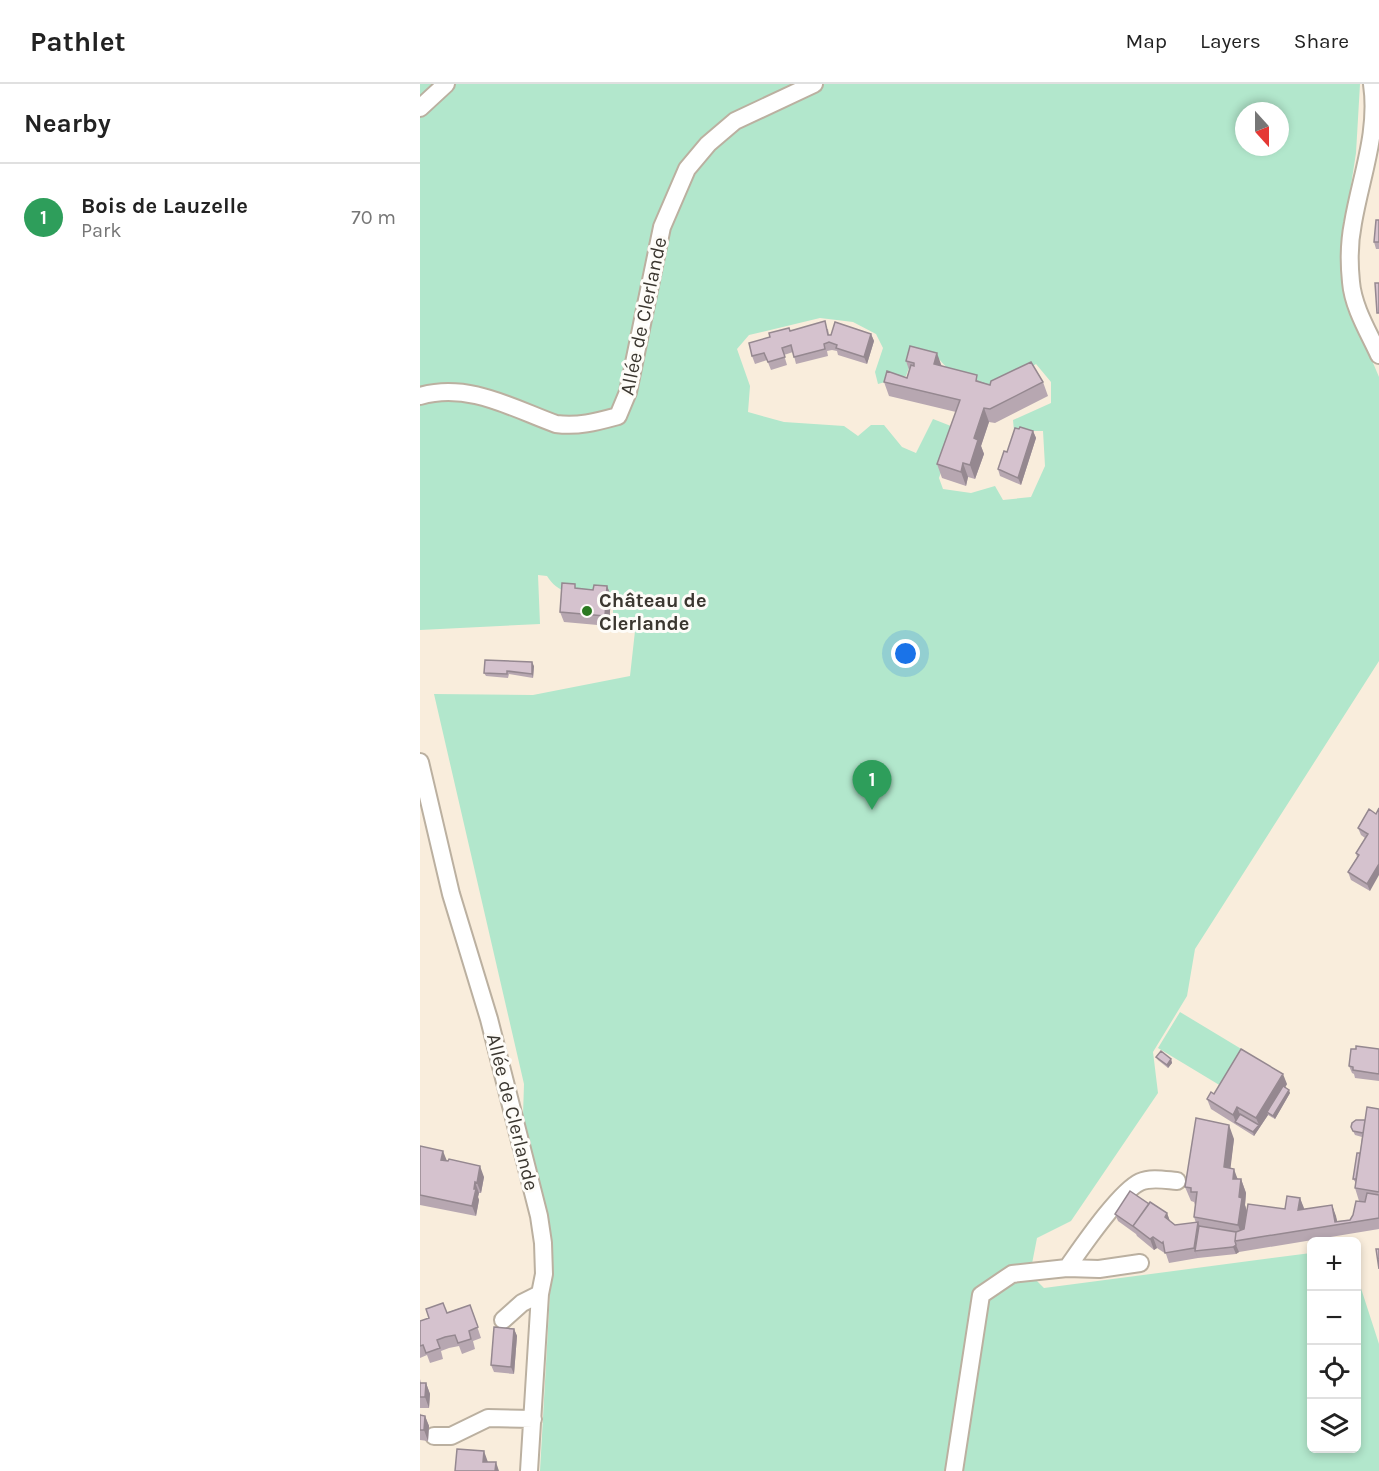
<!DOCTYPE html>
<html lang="en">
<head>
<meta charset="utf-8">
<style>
	body { margin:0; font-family:Karla,sans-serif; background:#f2f2f2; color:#222 }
	.controls { position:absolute; right:18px; bottom:18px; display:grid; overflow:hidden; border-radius:9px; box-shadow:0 3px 9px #0003 }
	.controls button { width:54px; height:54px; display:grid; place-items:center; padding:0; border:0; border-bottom:2px solid #e0e0e0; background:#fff; color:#222; font:30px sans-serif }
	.compass { position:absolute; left:815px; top:18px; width:54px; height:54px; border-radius:50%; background:#fff; box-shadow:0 3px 9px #0003; rotate:159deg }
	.you { position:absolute; left:486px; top:570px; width:21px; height:21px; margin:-15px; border:4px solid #fff; border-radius:50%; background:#1a73e8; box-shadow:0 0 0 9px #1a73e833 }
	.badge { display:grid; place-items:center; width:39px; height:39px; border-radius:50%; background:#d93025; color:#fff; font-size:20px; font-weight:700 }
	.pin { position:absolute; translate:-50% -50px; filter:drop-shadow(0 2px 3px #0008) }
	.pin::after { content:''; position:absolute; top:32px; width:21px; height:18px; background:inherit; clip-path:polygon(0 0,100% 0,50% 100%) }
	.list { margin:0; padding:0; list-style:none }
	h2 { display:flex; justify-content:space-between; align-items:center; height:78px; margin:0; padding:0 24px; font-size:26px }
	h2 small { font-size:20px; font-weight:400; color:#767676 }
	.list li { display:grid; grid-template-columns:39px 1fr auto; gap:18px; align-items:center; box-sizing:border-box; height:108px; padding:0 24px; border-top:2px solid #e0e0e0 }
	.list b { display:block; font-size:22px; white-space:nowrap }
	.list p { margin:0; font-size:20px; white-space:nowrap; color:#767676 }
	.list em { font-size:20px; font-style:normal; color:#767676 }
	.icon { flex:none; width:33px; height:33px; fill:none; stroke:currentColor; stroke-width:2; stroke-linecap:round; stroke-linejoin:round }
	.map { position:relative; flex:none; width:959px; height:1387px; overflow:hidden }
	header { display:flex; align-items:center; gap:36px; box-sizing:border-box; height:84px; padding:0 30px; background:#fff; border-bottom:2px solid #e0e0e0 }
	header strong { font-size:28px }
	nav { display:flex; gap:33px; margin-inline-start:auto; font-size:21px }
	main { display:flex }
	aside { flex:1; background:#fff }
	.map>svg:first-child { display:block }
	.green { fill:#b2e7cc; fill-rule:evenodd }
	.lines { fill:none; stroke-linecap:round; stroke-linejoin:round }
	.minor-casing { stroke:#bbb0a0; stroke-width:20 }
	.minor { stroke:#fff; stroke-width:16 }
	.wall { fill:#b7a7b1 }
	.shaded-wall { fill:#958890 }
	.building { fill:#d5c2ce; stroke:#958890; stroke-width:1.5 }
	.poi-dot { fill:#2b7921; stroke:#fefcf8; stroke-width:2 }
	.labels { text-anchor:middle; stroke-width:6; stroke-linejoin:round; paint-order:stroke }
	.street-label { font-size:20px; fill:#3b3730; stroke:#fefcf8 }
	.poi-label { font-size:20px; font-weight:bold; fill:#3b3730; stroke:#fefcf8; text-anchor:start }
</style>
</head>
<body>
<header>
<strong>Pathlet</strong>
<nav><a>Map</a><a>Layers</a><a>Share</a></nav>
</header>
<main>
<aside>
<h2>Nearby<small></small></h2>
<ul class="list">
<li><span class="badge" style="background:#2e9e5b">1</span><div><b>Bois de Lauzelle</b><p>Park</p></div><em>70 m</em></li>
</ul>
</aside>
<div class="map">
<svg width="959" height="1387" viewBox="0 0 959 1387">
	<rect width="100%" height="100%" fill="#f9eddc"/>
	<path class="green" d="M0,0h940l-4,69 -16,103 1,23 5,20 33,78v284l-184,288 -8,47 -34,56 5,41 -87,128 -34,17 -7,36 14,14 267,-35 1,195h44l1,-172 22,68v127h-839l12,-214 -29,-141 1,-32 -90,-390 99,1 97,-19 5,-45 -22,-2v-34c-26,-1 -51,5 -66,-19l-9,-1 2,49 -120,6zM824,27h36v36h-36zM400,234l33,4 23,12 7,14 -8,24 3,12 28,-8 8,-22h21c22,28 30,26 63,34l38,-24 15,18v21l-38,17 1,11h29l2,35 -14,31 -28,3 -8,-14 -24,7 -28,-4 -4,-11 17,-50 -23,-9 -17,34 -14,-6 -18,-22h-13l-13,11 -14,-10 -60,-4 -36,-10 2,-26 -13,-37 12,-14z
		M760,928l63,38 -22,36 -63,-38z"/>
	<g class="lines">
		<g class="minor-casing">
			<path id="minor" d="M952,0c7,48 -11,92 -19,139 -4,20 -4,40 -2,59 2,25 18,51 28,73
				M0,24l26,-24
				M0,312c48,-14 92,12 136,28 22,3 40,-2 62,-8l10,-24 34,-165 25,-58 21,-25 27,-23 79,-37
				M0,678l31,132 38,125 50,197 4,27 1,31 -4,20 -11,177
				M647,1184c15,-21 52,-76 73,-86 11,-5 25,-2 37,-1
				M83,1236l19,-17 18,-9
				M14,1352h17l37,-18 45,1
				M534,1387l27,-176 31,-21 55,-6 32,1 41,-6"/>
		</g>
		<use href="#minor" class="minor"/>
	</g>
	<path class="wall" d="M959,136v29h-3l-2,-7z
		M408,245l1,6h2l40,-1 3,7 -7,23 -29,-9 -1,-4 -5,-1 -5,1 1,5 -32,8 -3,-12 -9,3 3,10 -16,5 -4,-10 -12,4 -3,-8 38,-25z
		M486,277l35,5 49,19 53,-3 5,14 -53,27 -6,-1 -8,24 3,8 -9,25 -7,-2 -2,9 -24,-8 -5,-14 19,-52 -67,-16 -5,-14 23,-4 2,-8z
		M599,345l14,2 3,7 -15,47 -21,-9 -2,-7z
		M187,502l4,10 -2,30 -45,-4 -4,-10 33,-22z
		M114,582l-1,12 -24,-4 -1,4 -22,-2 -2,-3z
		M956,730l-6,77 -19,-11 -3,-8 9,-15 -1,-4 9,-15 -4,-3 -3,-7z
		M959,965v32l-24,-3 -1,-4 -2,-1 -3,-7z
		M736,973l15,2 1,4 -4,5 -10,-8z
		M867,1000l-2,4 5,5 -15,26 -7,-4 -14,21 -43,-27 -4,-10 7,-5z
		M959,1025v120l-140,23 -3,2 -38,4 -29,5 -3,-9 -9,-6 -3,2 -17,-14 -1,-2 -18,-13 -3,-7 34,-10 18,9 3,9 5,3 21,-2 -2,-6 1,-12 -1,-3 -3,-1 -6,-14 49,-48 -4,29 8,11h3l5,14 -1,12 2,6 38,-2 15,-11 4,12 28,-5 5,16 13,-1 3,-5 6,-14 -4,-13 1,-5 -3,-4 7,-26 2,-16 -7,-2 -4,-8 14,-7z
		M0,1062l27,15 37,16 -3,16h-2l-1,4 1,3 -3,16 -56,-11z
		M50,1221l11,33 -8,3 2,8 -13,5 -3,-8 -10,2 -8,3 2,8 -13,4 -3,-8 -7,3v-37z
		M94,1245l3,7 -3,38 -20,-2 -3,-7z
		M0,1295l1,4h5l4,11 -1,14h-9z
		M0,1329l1,3h4l4,10 -1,15 -8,-1z"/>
	<path class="shaded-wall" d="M451,250l3,7 -7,23 -3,-7z
		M517,269l5,14 -8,-3z
		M564,324l5,14 -8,24 3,8 -9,25 -5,-14 4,-27z
		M613,347l3,7 -15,47 -3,-7z
		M543,379l5,14 -2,9 -5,-14z
		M187,502l4,10 -2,30 -4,-10z
		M112,578l2,4 -1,12 -1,-4z
		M959,780v11l-9,16 -3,-7z
		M751,975l1,4 -4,5 -1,-3z
		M863,990l4,10 -18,29 -2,-1 1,3 -14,21 -1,-4 6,-7 -3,-7z
		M869,1006l1,3 -15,26 -2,-3z
		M817,1023l4,10 -6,5 2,3 -4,-10z
		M809,1041l5,14 -5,42 -5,-14z
		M23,1067l4,10 -6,-1z
		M60,1082l4,11 -3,16 -4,-10z
		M814,1085l5,14 -6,-4z
		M821,1095l5,14 -1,12 2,7 -4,27 -5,-14 1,-28z
		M55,1098l4,11 -1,4 1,3 -3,16 -4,-10z
		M880,1114l4,10 -2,13 -4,-11z
		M912,1121l4,11 2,9 -3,-3z
		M747,1129l4,11 -6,-7z
		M778,1138l4,11 -7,18 3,7 -4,-10z
		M733,1153l4,11 -3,2 -4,-11z
		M816,1161l3,7 -3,2 -3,-7z
		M94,1245l3,7 -3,38 -3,-7z
		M6,1299l4,11 -1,14 -4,-11z
		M5,1332l4,10 -1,15 -4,-11z
		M64,1367l5,14 -6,-3z
		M76,1378l3,9h-4z"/>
	<path class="building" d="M956,136h3v22h-5z
		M955,199h4v30h-2z
		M405,237l3,14h3l4,-13 36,12 -7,23 -28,-9 1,-3 -8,-3 -5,2 1,5 -31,8 -3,-12 -9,3 3,9 -17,5 -4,-9 -12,3 -3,-13 21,-6 -1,-4 20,-5 1,3z
		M490,262l27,7 -3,11 43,11 -1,6 14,4 1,-4 40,-19 12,20 -53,27 -6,-1 -10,30 4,2 -8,25 -7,-2 -2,9 -24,-8 23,-64 -76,-18 3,-11 20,7 4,-13 3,1v-3l-8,-2z
		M600,343l13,4 -15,47 -20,-9 6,-18 3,1 8,-24 4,1z
		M142,499l13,1v4l18,2 1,-5 13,1 -2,30 -45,-4z
		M65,576l47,2v12l-25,-3v3l-23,-1z
		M959,724v56l-12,20 -19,-12 11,-17 -3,-2 12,-19 -10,-6 11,-19 7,5z
		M936,962l23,3v25l-26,-4v-3l-4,-1 2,-17h5z
		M821,965l42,25 -27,44 -19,-11 -4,8 -26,-16 4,-7 3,2z
		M741,967l10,8 -4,6 -11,-8z
		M863,1002l6,4 -16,26 -6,-4z
		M947,1023l12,2v83l-24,-4z
		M820,1030l19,11 -6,7 -18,-10z
		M776,1034l33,7 -5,42 10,2 -1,10h8l-2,18 3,1 -4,27 -44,-8 3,-25h-6v-4l-6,-1z
		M936,1036h9l-2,13 -10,-2 -2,-4 1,-4z
		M0,1062l23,5 -2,9 7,1 1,-2 31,7 -3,17 -2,-1 -1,7h2l-4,17 -52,-11z
		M937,1069h3l-4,26h-3z
		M710,1107l19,13 -16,22 1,1 -19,-13z
		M947,1109l12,2v23l-144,23 1,-9 8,-3 4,-25 37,5 2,-13 13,2 -2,12 34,-5 3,17 15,-2 3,-5 3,-14 9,1z
		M730,1118l17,11 -2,4 10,8 23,-3 -4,26 -29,5 -2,-11 -1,1 -9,-6 -3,2 -17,-13z
		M779,1142l37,6 -1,9 1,4 -3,2 -38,4z
		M956,1165h3v20z
		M23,1219l4,10 23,-8 8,22 -9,4 2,8 -13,4 -3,-8 -10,2 -8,3 3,8 -14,5 -3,-8 -3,1v-25l9,-3 -3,-9z
		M74,1243l20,2 -3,38 -20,-2z
		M0,1299h6l-1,14h-5z
		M0,1331l5,1 -1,14h-4z
		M37,1365l27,2 -1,11h13l-1,9h-40z"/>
	<circle class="poi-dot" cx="167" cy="527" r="6"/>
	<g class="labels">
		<g class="street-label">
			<text transform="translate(223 232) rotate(-78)" y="7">Allée de Clerlande</text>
			<text transform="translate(93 1028) rotate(76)" y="7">Allée de Clerlande</text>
		</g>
		<g class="poi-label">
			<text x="179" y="523">Château de<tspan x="179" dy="23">Clerlande</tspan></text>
		</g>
	</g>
</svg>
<div class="controls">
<button>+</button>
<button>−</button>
<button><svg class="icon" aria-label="locate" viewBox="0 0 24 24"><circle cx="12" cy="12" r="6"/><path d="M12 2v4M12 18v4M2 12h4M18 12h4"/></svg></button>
<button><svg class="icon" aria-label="layers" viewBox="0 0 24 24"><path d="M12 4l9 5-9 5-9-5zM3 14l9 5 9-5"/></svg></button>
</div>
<svg class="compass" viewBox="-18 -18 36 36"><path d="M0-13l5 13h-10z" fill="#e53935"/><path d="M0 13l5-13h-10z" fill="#767676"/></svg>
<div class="you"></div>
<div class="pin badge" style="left:452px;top:726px;background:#2e9e5b">1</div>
</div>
</main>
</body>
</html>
